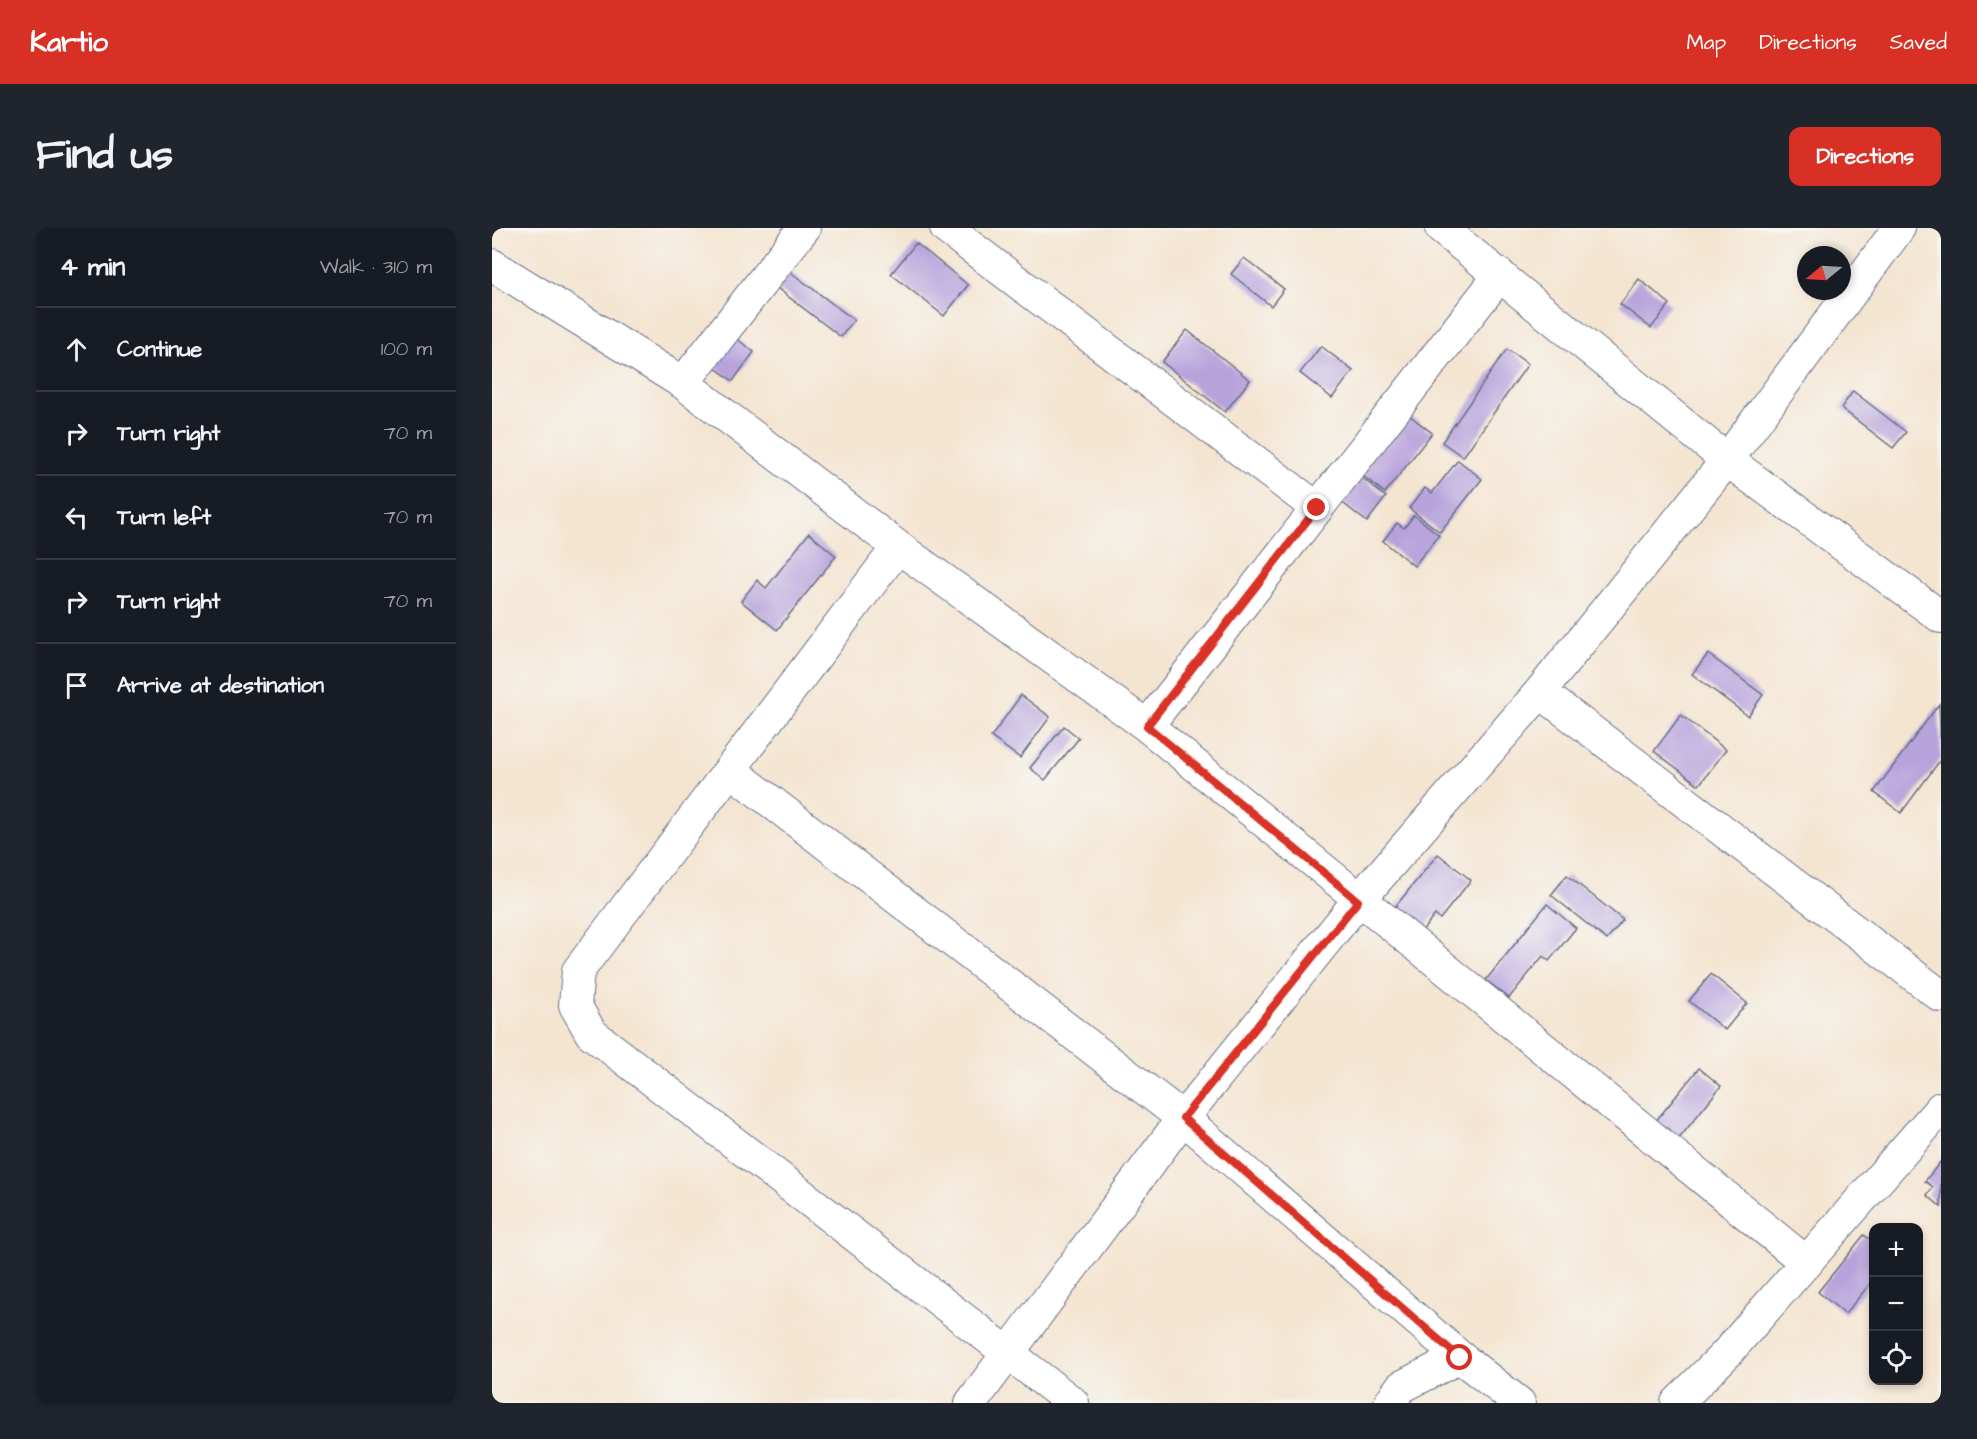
<!DOCTYPE html>
<html lang="en">
<head>
<meta charset="utf-8">
<style>
	body { margin:0; font-family:"Architects Daughter",sans-serif; background:#20242c; color:#f1f3f6 }
	.controls { position:absolute; right:18px; bottom:18px; display:grid; overflow:hidden; border-radius:12px; box-shadow:0 3px 9px #0003 }
	.controls button { width:54px; height:54px; display:grid; place-items:center; padding:0; border:0; border-bottom:2px solid #363941; background:#171b24; color:#f1f3f6; font:30px sans-serif }
	.compass { position:absolute; left:1305px; top:18px; width:54px; height:54px; border-radius:50%; background:#171b24; box-shadow:0 3px 9px #0003; rotate:252deg }
	.stop { position:absolute; width:18px; height:18px; margin:-14px; border:4px solid #d93025; border-radius:50%; background:#fff }
	.stop.end { background:#d93025; border-color:#fff; box-shadow:0 2px 6px #0008 }
	.list { margin:0; padding:0; list-style:none }
	h2 { display:flex; justify-content:space-between; align-items:center; height:78px; margin:0; padding:0 24px; font-size:26px }
	h2 small { font-size:20px; font-weight:400; color:#9ea1a6 }
	.list li { display:grid; grid-template-columns:39px 1fr auto; gap:18px; align-items:center; box-sizing:border-box; height:84px; padding:0 24px; border-top:2px solid #363941 }
	.list b { display:block; font-size:22px; white-space:nowrap }
	.list em { font-size:20px; font-style:normal; color:#9ea1a6 }
	.icon { flex:none; width:33px; height:33px; fill:none; stroke:currentColor; stroke-width:2; stroke-linecap:round; stroke-linejoin:round }
	.map { position:relative; flex:none; width:1449px; height:1175px; overflow:hidden; border-radius:12px }
	header { display:flex; align-items:center; gap:36px; box-sizing:border-box; height:84px; padding:0 30px; background:#d93025; color:#fff }
	header strong { font-size:28px }
	nav { display:flex; gap:33px; margin-inline-start:auto; font-size:21px }
	.intro { display:flex; align-items:center; justify-content:space-between; box-sizing:border-box; height:144px; padding:0 36px }
	h1 { margin:0; font-size:42px }
	.button { padding:15px 27px; border-radius:12px; background:#d93025; color:#fff; font-size:21px; font-weight:700 }
	main { display:flex; gap:36px; padding:0 36px }
	aside { flex:1; background:#171b24; border-radius:12px; box-shadow:0 3px 9px #0003 }
	.map>svg:first-child { display:block }
	.building { fill:#b7a3dc }
	.lines { fill:none; stroke-linecap:round; stroke-linejoin:round }
	.minor-casing { stroke:#676f86; stroke-width:34 }
	.minor { stroke:#fff; stroke-width:32 }
	.route { stroke:#d93025; stroke-width:8 }
</style>
</head>
<body>
<header>
<strong>Kartio</strong>
<nav><a>Map</a><a>Directions</a><a>Saved</a></nav>
</header>
<div class="intro"><h1>Find us</h1><a class="button">Directions</a></div>
<main>
<aside>
<h2>4 min<small>Walk · 310 m</small></h2>
<ul class="list">
<li><svg class="icon" aria-label="ahead" viewBox="0 0 24 24"><path d="M12 20V5M6 11l6-6 6 6"/></svg><div><b>Continue</b></div><em>100 m</em></li>
<li><svg class="icon" aria-label="right" viewBox="0 0 24 24"><path d="M7 20v-9h11M14 6l5 5-5 5"/></svg><div><b>Turn right</b></div><em>70 m</em></li>
<li><svg class="icon" aria-label="left" viewBox="0 0 24 24"><path d="M17 20v-9H6M10 6l-5 5 5 5"/></svg><div><b>Turn left</b></div><em>70 m</em></li>
<li><svg class="icon" aria-label="right" viewBox="0 0 24 24"><path d="M7 20v-9h11M14 6l5 5-5 5"/></svg><div><b>Turn right</b></div><em>70 m</em></li>
<li><svg class="icon" aria-label="arrive" viewBox="0 0 24 24"><path d="M6 21V4h12l-3 4 3 4H6"/></svg><div><b>Arrive at destination</b></div></li>
</ul>
</aside>
<div class="map">
<svg width="1449" height="1175" viewBox="0 0 1449 1175">
	<rect width="100%" height="100%" fill="#f6f6f2"/>
	<filter id="ink" filterUnits="userSpaceOnUse"><feTurbulence type="fractalNoise" baseFrequency=".0167" numOctaves="2"/><feDisplacementMap in="SourceGraphic" scale="12" xChannelSelector="R" yChannelSelector="G"/><feConvolveMatrix kernelMatrix="1 2 1 2 8 2 1 2 1" color-interpolation-filters="sRGB"/></filter>
	<filter id="wash" filterUnits="userSpaceOnUse"><feTurbulence type="fractalNoise" baseFrequency=".008" numOctaves="4" result="noise"/><feDisplacementMap in="SourceGraphic" scale="24" xChannelSelector="R" yChannelSelector="G"/><feGaussianBlur stdDeviation="1.35" result="paint"/><feColorMatrix in="noise" values="0 0 0 0 0 0 0 0 0 0 0 0 0 0 0 0 0 1.4 0 .05"/><feComposite in="paint" operator="in"/></filter>
	<g filter="url(#wash)">
		<rect width="100%" height="100%" fill="#f4e5d1"/>
		<g id="blocks">
			<path class="building" d="M424,15l52,42 -24,31 -53,-42z
				M752,30l40,31 -13,17 -40,-32z
				M289,37l73,55 -13,17 -73,-56z
				M1147,51l31,25 -19,24 -31,-24z
				M695,102l63,50 -25,32 -63,-50z
				M236,104l26,20 -21,29 -27,-20z
				M829,118l32,25 -21,27 -32,-25z
				M1015,121l21,15 -65,93 -21,-15z
				M1361,163l53,41 -13,16 -52,-40z
				M912,183l28,22 -47,60 -28,-22z
				M966,232l24,19 -42,53 -31,-24 16,-20 7,5z
				M863,244l31,25 -19,25 -32,-25z
				M922,287l25,20 -25,31 -31,-25 14,-18 7,5z
				M317,305l27,23 -59,74 -36,-29 16,-21 9,8z
				M1216,426l55,41 -15,21 -56,-42z
				M529,467l29,22 -30,41 -29,-21z
				M1447,476l2,55 -40,54 -27,-21z
				M1189,487l45,35 -27,35 -45,-34z
				M572,498l15,12 -34,42 -15,-12z
				M946,626l33,26 -31,39 -5,-4 -12,15 -28,-23z
				M1075,647l56,45 -16,20 -56,-45z
				M1055,676l29,24 -27,33 -6,-5 -34,42 -23,-18z
				M1219,746l36,29 -22,27 -36,-29z
				M1207,840l22,18 -47,59 -23,-18z
				M1449,933v46l-14,-12 6,-8 -8,-6z
				M1372,1007l10,7v37l-29,35 -27,-22z"/>
		</g>
	</g>
	<g filter="url(#ink)">
		<use href="#blocks" fill-opacity="0" stroke="#676f86" stroke-width="1.5"/>
		<g class="lines">
			<g class="minor-casing">
				<path id="minor" d="M454,0l371,280
					M949,0l286,232 214,157
					M0,37l191,118 215,164
					M191,155l121,-155
					M1048,464l401,304
					M655,498l353,-451
					M238,542l453,348 277,239 59,46
					M479,1175l212,-285 175,-217 182,-209 187,-232 172,-232
					M581,1175l-482,-370 -16,-28 3,-34 320,-424 249,179 660,537
					M898,1175l11,-16 59,-30
					M1185,1175l49,-49 215,-246"/>
			</g>
			<use href="#minor" class="minor"/>
		</g>
	</g>
	<g class="lines" filter="url(#ink)">
		<path class="route" d="M825,280l-170,218 211,175 -175,217 277,240"/>
	</g>
</svg>
<div class="controls">
<button>+</button>
<button>−</button>
<button><svg class="icon" aria-label="locate" viewBox="0 0 24 24"><circle cx="12" cy="12" r="6"/><path d="M12 2v4M12 18v4M2 12h4M18 12h4"/></svg></button>
</div>
<svg class="compass" viewBox="-18 -18 36 36"><path d="M0-13l5 13h-10z" fill="#e53935"/><path d="M0 13l5-13h-10z" fill="#9ea1a6"/></svg>
<div class="stop" style="left:968px;top:1130px"></div>
<div class="stop end" style="left:825px;top:280px"></div>
</div>
</main>
</body>
</html>
